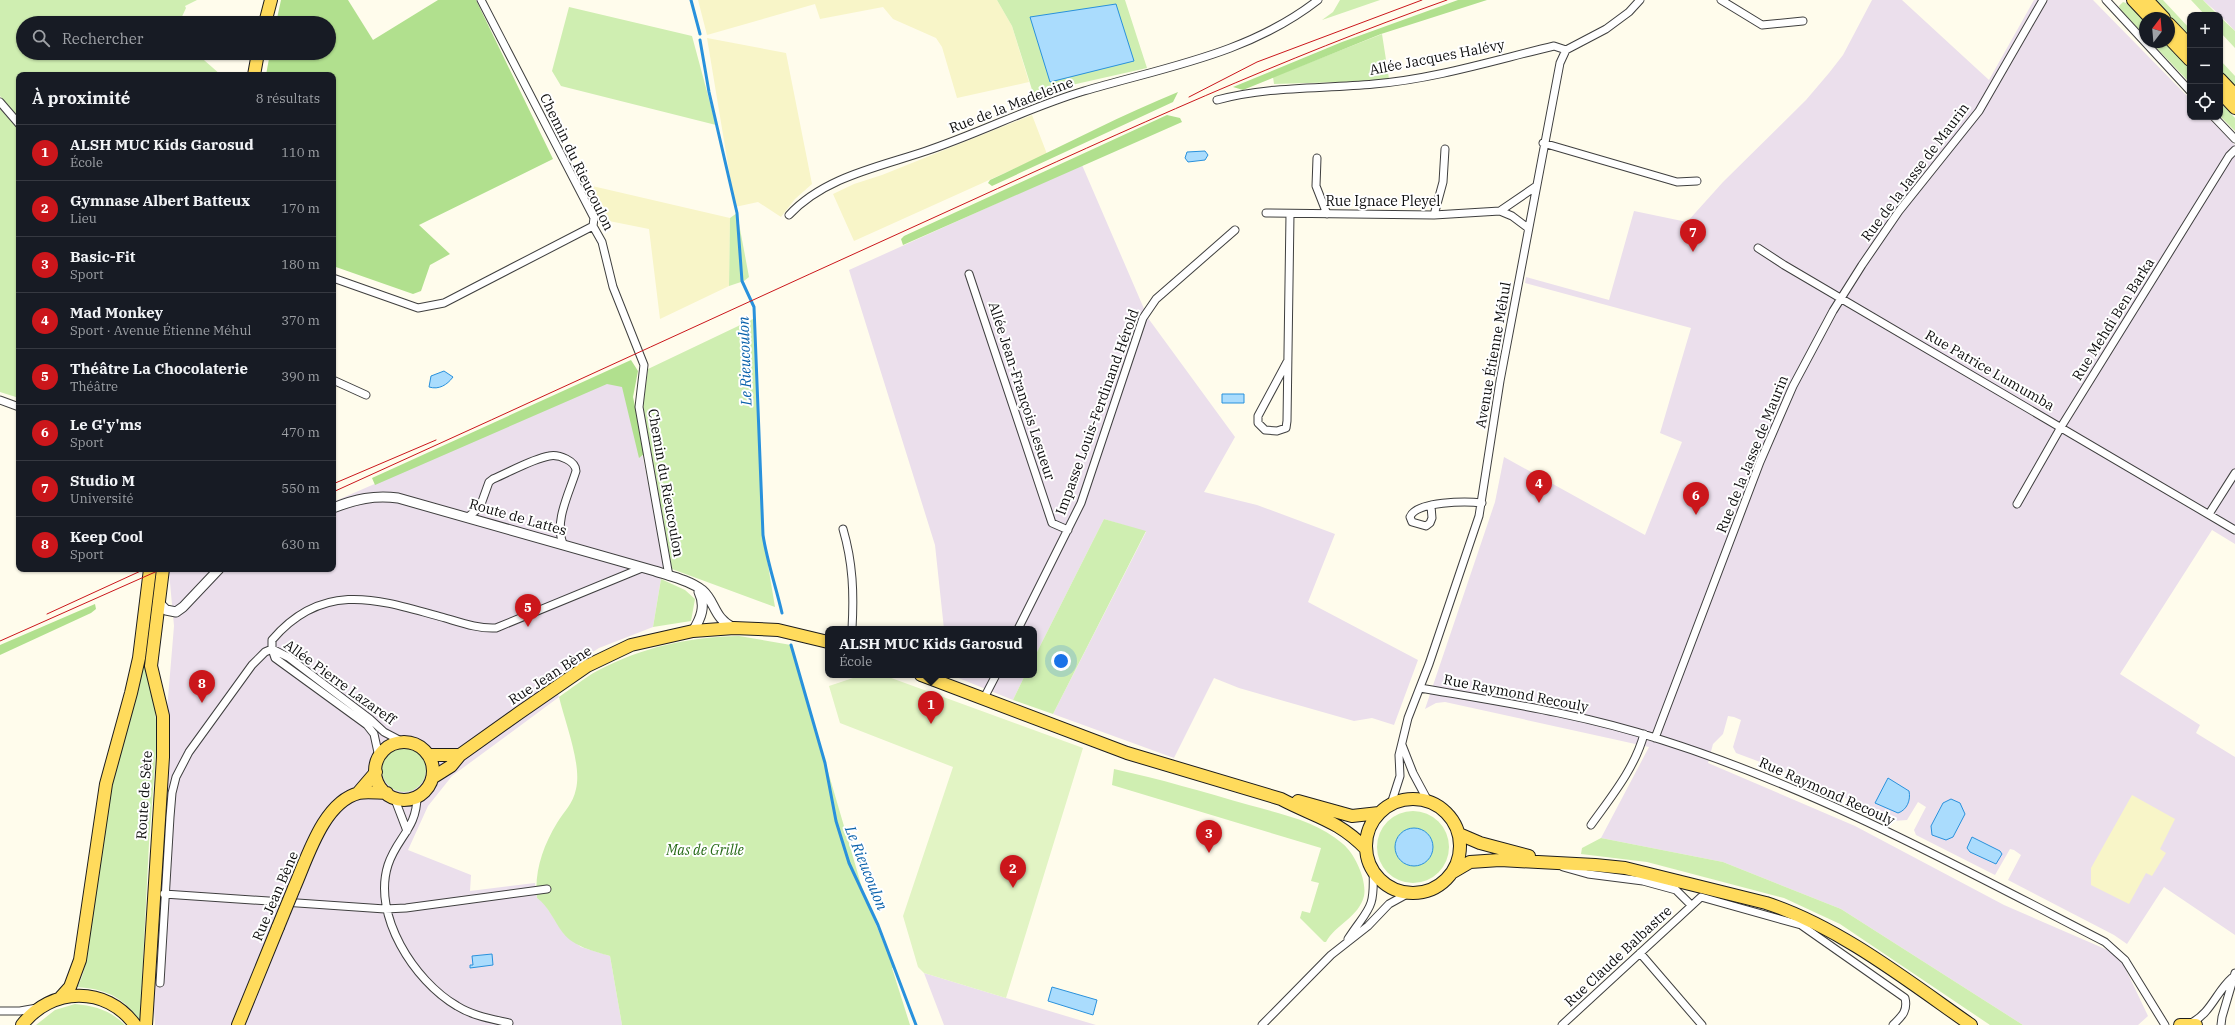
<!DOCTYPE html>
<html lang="fr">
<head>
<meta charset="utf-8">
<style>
	body { margin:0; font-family:"IBM Plex Serif",serif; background:#20242c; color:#f1f3f6 }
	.controls { position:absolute; right:12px; top:12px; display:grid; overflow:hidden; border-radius:8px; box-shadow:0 1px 3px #0004 }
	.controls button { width:36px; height:36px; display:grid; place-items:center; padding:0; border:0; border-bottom:1px solid #363941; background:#171b24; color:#f1f3f6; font:20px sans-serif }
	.compass { position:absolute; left:2139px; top:12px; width:36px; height:36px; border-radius:50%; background:#171b24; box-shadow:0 1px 3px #0004; rotate:16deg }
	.you { position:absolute; left:1061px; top:661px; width:14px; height:14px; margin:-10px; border:3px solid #fff; border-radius:50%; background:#1a73e8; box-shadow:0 0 0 6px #1a73e833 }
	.badge { display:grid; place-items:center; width:26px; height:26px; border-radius:50%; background:#cb161b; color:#fff; font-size:13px; font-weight:700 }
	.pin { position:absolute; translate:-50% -33px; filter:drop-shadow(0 1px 2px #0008) }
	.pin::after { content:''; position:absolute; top:21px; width:14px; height:12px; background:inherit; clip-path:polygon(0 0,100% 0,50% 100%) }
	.popup { position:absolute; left:825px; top:626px; width:212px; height:52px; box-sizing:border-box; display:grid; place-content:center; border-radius:8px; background:#171b24; filter:drop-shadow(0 1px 3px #0005); font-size:13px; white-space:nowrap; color:#9ea1a6 }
	.popup b { font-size:15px; color:#f1f3f6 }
	.popup::after { content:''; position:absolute; left:50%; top:100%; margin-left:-8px; border:8px solid transparent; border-top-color:#171b24 }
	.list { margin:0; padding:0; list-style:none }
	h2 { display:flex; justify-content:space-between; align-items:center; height:52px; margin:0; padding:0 16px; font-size:17px }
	h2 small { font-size:13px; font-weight:400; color:#9ea1a6 }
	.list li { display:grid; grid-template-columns:26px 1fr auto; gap:12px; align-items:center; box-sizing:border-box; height:56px; padding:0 16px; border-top:1px solid #363941 }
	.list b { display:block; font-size:15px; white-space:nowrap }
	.list p { margin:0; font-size:13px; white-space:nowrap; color:#9ea1a6 }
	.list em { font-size:13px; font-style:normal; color:#9ea1a6 }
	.icon { flex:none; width:22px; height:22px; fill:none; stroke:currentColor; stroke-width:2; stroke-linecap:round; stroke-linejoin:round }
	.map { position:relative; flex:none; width:2235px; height:1025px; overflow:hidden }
	.search { position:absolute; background:#171b24; box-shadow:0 1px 3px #0004; left:16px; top:16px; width:320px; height:44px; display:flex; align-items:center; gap:10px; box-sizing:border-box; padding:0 14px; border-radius:22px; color:#9ea1a6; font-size:15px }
	.panel { position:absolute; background:#171b24; box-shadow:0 1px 3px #0004; left:16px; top:72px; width:320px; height:500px; border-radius:8px }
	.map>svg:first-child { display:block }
	.industrial { fill:#ebdfec }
	.farmland { fill:#f8f5c8 }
	.green { fill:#cfeeb1 }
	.forest { fill:#b1e08e }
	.pitch { fill:#e2f4c4 }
	.water { fill:#aadcfd; stroke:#2991dc }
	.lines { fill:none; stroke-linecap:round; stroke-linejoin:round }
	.stream { stroke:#2991dc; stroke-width:3 }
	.minor-casing { stroke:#3f3f3f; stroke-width:9 }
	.tertiary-casing { stroke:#3f3f3f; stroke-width:11 }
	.primary-casing { stroke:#1d1d1d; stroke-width:14 }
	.minor { stroke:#fff; stroke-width:7 }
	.tertiary { stroke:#fff; stroke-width:9 }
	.primary { stroke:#ffdb5c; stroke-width:12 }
	.tram { stroke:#cb161b; stroke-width:1 }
	.primary-bridge-casing { stroke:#1d1d1d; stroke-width:14; stroke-linecap:butt }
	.primary-bridge { stroke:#ffdb5c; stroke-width:12 }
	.labels { text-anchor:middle; stroke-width:4; stroke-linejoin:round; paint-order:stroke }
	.street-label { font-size:14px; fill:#0c0c0c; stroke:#fff }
	.park-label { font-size:14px; font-style:italic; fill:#266a16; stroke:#fff }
	.water-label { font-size:15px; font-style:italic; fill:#0961ab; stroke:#fff }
</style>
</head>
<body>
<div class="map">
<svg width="2235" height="1025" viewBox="0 0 2235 1025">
	<rect width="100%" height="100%" fill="#fffcec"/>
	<path class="industrial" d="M1872,0h30l87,80 45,-80h59l97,99v18h18l27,28v399l-23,-14 -92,144 80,51 -4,8 39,24v178l-71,-48 -37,57 -13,-9 -106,-55 13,-25 -7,-5 -4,-1 -15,26 -79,-40 -2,-5 12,-23 -8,-5 -11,18 -14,1 -87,-42 -70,-26 -3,-6 8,-27 -7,-3 -6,-1 -5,18 -10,10 -5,19 147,63 149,79 115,50 29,61 -10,9h-115l-182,-116 -118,-47 -122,-24 48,-91 -204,-45 -9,1 -11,6 70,-207 9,-45 141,78 37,-93 -22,-9 31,-105 -166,-45 1,-6 83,23 25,-89 53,11 36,-40 83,-82 23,-27 14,-18z
		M2203,0h32v31l-15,-16z
		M1082,165l66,153 87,119 -31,55 53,13 78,29 -27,68 110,58 -24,65 -22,-7 -18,3 -115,-33 -25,-10 -40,80 -121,-44 93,-182 -42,-13 -70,139v-29h-90l-9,-84 -86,-275z
		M626,375l39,191 -4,13 -8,48 -54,21 -47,30 7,19 -107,79 -24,30 -20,44 63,25 -1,16 65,-8 2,15 7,5 20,31 17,13 29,9 12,69h-467l-2,-26 7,-205 14,-168 -5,-54 7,-3h157v-67z
		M951,675h74l-12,25z
		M924,973l82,25 90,27h-152z"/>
	<path class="farmland" d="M698,0h299l15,26 17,56 -72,16 -15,-51 -6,-9 -43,-19 -10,-12 -63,12 -5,-15 -108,31z
		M707,38l79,15 26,131 -17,15 -14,18 -23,-15 -23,5z
		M1032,115l15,39 -193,87 -21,-47 21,-10 28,-9z
		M575,182l155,36 -1,68 -69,33 -11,-90 -55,-11z
		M2132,795l43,24 -15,30 6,4 -14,23 -6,-3 -17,31 -38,-19v-17z"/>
	<path class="green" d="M0,0h197l-12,6 1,2 -7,15h-156v30h173l25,22h-202v44l-19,-23z
		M997,0h128l22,68 -102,23 -11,5 -22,-70z
		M1340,0h40l-58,20 11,-8z
		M2153,0h10l27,29v11z
		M2191,0h12l15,15h-13z
		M2123,2l3,1 19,18v15l-25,-27 -1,-3z
		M569,7l123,29 24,89 -155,-39 -9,-15z
		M2220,17l15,14v17l-15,-16z
		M1382,34l7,45 -15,2 -100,3 -1,-7z
		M2151,42h13l24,23 2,3v15z
		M2220,60l15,16v14l-15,-17z
		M2220,102l15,16v13l-15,-15z
		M0,109l19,21v268l-19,-6z
		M737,213l12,64 -5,4 -15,5 1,-68z
		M755,318l8,217 12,72 -103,-38 -29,-162 5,-38z
		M1104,519l42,12 -93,183 -40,-14 12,-25h9v-17z
		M661,579l24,11 10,9 -4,22 -38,6z
		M739,636l52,9 74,253 29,70h-2l18,57h-288l-12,-69c-16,-5 -36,-9 -47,-23 -9,-12 -14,-26 -26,-35 -3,-26 6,-52 20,-75 7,-12 16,-19 19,-34 6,-24 -11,-67 -17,-92 12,-8 25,-19 38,-26 45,-24 92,-34 142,-35z
		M144,652l4,1c2,29 9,58 9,87l-8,103 -9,178c-17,-24 -34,-32 -63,-34 8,-13 10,-31 12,-46 7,-40 9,-81 16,-120 9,-57 33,-111 39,-169z
		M382 770a22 22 0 1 1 44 0a22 22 0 1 1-44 0Z
		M1114,769c46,10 90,23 135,36 32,9 68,16 94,39 12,10 24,36 21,52 -5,21 -29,29 -38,46h-2l-24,-24 2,-7 8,2 9,-30 -8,-2 10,-33 -209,-63z
		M1377 847a36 36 0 1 1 72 0a36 36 0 1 1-72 0Z
		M1601,838l122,24 118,47 182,116h-33l-150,-101 -56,-26 -137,-36 -66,-8 1,-6z
		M75,1004c20,2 35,6 50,21h-89l19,-15z"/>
	<path class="forest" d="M281,0h67l25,40 65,-40h38l77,159 -134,66 31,29 -20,11 -9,26 -8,3 -80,-28v-191h-67l4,-22h59v-30h-53z
		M1458,0h29l-106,34 -138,56 -10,-3 109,-45z
		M1178,92l-5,10 -181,84 -4,-3 2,-3c63,-29 124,-62 188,-88z
		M1167,115l13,3 2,4 -279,123 -2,-6 3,-3z
		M631,360l7,11 -5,26 12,56 -6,5 -17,-71 -15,-3 -232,101 -3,-7z
		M95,604l1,5 -5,4 -91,42v-10z"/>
	<path class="pitch" d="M862,675h21l200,73 -77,250 -82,-25 -6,-6 -15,-51 50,-149 -113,-44 -11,-37z"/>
	<path class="water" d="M1116,4l18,57 -84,21 -20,-65z
		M1205,151l3,4 -3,5 -17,2 -3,-4 2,-6z
		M444,371l9,6c-6,8 -14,13 -24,10l2,-11z
		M1222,394h22v9h-22z
		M1888,778l21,13c2,9 -2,19 -11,22l-23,-10z
		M1951,799l9,4 5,11 -12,23 -7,3 -14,-5 -1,-9 12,-23z
		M1395 847a19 19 0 1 1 38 0a19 19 0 1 1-38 0Z
		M1972,837l28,14 2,3 -6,10 -26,-12 -3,-4z
		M492,954l1,11 -23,3v-3h3l-1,-9z
		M1052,987l45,13 -4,15 -45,-14z"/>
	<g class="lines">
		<path class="stream" d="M691,0l9,34
			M700,40l9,52 28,121 5,68 12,26 9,228c4,26 13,52 19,78
			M791,645l34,118 11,58 13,42 29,62 38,100"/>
		<g class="minor-casing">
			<path id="minor" d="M481,0l113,218 -1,8 9,16 11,45 31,78 -5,42 30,169
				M1721,0l41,25 41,-4
				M2106,0l84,91
				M1217,100c52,-14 104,-11 157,-16 61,-5 121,-24 180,-38l12,4
				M0,102l19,22
				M2214,117l21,22
				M1543,143l134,39 20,-1
				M1317,158l-1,28 11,28
				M1500,211l35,-24
				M1266,213l168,2 66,-4 12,5 16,12
				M789,215c35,-38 90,-48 137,-64 54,-18 104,-44 158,-60 81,-24 165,-37 234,-91
				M1434,215l9,-33 2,-33
				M1758,248l26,17 451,265
				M969,274l83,249 16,7
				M333,278l85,30 26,-5 149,-77
				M1287,362l-29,54v7l7,7 12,1 9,-3 1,-7 3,-207
				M333,380l33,15
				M0,400l19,7
				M2017,504l44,-77 168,-271 6,-6
				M1431,506l1,12 -2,5 -4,3 -14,-4 -2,-5c6,-16 57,-16 72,-14
				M2209,514l26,-41
				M468,517l12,-10 9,-25 4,-3c17,-7 39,-20 56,-23 10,-2 27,5 27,15 -7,23 -22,50 -13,73
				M843,529c10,34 11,65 9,100
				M1018,629l63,-126 62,-185 13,-19 79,-69
				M272,649l16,8 82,62 14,13 19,10
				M272,649l3,9 92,67 7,9 5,23
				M1420,688c81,14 163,26 242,52 155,49 299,128 443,202l20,18 40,65
				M984,698l12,-23
				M1655,738l105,-276 33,-76 40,-75 29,-46 37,-54 80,-100 64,-111
				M1402,745l11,28 15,28
				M417,796c0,33 -20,41 -29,69 -16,50 26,116 69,141 16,10 35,13 52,17
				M394,797l13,34
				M1391,804l9,-28 -1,-21 9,-37 21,-54 50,-148 21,-135 60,-318 6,-13 40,-21 23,-17 11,-12
				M1591,825c20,-28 44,-57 53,-91
				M1563,867l25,7 55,7 33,9 15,15
				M164,894l221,15 21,-1 141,-19
				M1348,939c20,-31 27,-28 25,-68
				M1640,953l62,72
				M160,983l10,-166 2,-24 4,-16 13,-25 63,-87 13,-13 7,-3v-9c52,-61 108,-40 173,-22 17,5 34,11 51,10l146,-60
				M0,1011h20l17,-3
				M2191,1023c20,-10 25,-31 41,-45
				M1262,1025l69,-70 37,-29 21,-22 20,-11
				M1562,1025l139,-128 100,28 104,73c3,13 -3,18 -12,27
				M2221,1025l1,-8 13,-44"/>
		</g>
		<g class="tertiary-casing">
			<path id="tertiary" d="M333,508c23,-9 41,-13 65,-10l257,73c15,5 34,9 47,19 14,12 11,28 32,38
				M158,602l8,8 10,2 7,-5 36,-38
				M693,631c8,-13 13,-25 6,-39"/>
		</g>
		<g class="primary-casing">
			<path id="primary" d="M2133,0l17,18
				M2147,0l17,18
				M265,23l6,-23
				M2169,24l21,22
				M2169,38l21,22
				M254,75l4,-22
				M2220,79l15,16
				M2220,92l15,16
				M921,675l206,78 154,46c34,18 57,21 85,50
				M375 771a29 29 0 1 1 58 0a29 29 0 1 1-58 0Z
				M428,755h32
				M432,778l19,-12 9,-11 59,-42 68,-47 44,-21 62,-14 41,-3 44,2 50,12
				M358,793l18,-21
				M1366 846a47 47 0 1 1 94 0a47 47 0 1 1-94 0Z
				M1298,801l54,15 27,-3
				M1459,834l21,9 49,13
				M1453,872l17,-10 30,-2 95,5 30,3 141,35c72,23 142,78 205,122
				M294,888c13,-29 29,-86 65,-95 8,-2 19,0 28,0
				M61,997l9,-10 10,-27 26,-176 25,-91 8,-35 11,-89
				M22,1025c29,-38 84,-40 113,0
				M146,1025l17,-268v-41l-12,-50 12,-97
				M238,1025l40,-98
				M2180,1025h16"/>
		</g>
		<use href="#minor" class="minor"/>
		<use href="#tertiary" class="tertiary"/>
		<use href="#primary" class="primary"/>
		<path class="tram" d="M1189,97l68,-35 165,-62
			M333,484l103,-44
			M333,492c212,-96 423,-194 635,-290 158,-72 315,-144 479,-202
			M47,614l98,-45
			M0,641l162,-72"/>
		<g class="primary-bridge-casing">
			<path id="primary-bridge" d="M278,927l16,-39"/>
		</g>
		<use href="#primary-bridge" class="primary-bridge"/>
	</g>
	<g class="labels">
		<g class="street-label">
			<text transform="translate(1437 57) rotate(-11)" y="5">Allée Jacques Halévy</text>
			<text transform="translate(1011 105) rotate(-21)" y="5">Rue de la Madeleine</text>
			<text transform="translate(577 162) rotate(64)" y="5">Chemin du Rieucoulon</text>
			<text transform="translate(1915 172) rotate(-53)" y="5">Rue de la Jasse de Maurin</text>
			<text x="1383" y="206">Rue Ignace Pleyel</text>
			<text transform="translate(2113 319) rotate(-58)" y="5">Rue Mehdi Ben Barka</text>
			<text transform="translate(1493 355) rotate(-80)" y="5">Avenue Étienne Méhul</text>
			<text transform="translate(1990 370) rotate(30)" y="5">Rue Patrice Lumumba</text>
			<text transform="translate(1022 391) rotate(72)" y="5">Allée Jean-François Lesueur</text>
			<text transform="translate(1097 412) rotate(-70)" y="5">Impasse Louis-Ferdinand Hérold</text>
			<text transform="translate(1752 454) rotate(-68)" y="5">Rue de la Jasse de Maurin</text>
			<text transform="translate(666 483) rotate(80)" y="5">Chemin du Rieucoulon</text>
			<text transform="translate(518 517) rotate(16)" y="5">Route de Lattes</text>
			<text transform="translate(550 675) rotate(-33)" y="5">Rue Jean Bène</text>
			<text transform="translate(340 682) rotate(36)" y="5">Allée Pierre Lazareff</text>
			<text transform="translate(1516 693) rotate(11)" y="5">Rue Raymond Recouly</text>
			<text transform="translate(1827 791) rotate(24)" y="5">Rue Raymond Recouly</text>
			<text transform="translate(144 795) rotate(-86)" y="5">Route de Sète</text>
			<text transform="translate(275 896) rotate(-67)" y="5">Rue Jean Bène</text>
			<text transform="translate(1618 956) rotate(-43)" y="5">Rue Claude Balbastre</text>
		</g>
		<g class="park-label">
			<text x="705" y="855">Mas de Grille</text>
		</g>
		<g class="water-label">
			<text transform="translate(745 361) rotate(-92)" y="5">Le Rieucoulon</text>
			<text transform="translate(866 868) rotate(68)" y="5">Le Rieucoulon</text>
		</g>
	</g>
</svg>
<div class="controls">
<button>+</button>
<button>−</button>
<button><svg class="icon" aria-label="locate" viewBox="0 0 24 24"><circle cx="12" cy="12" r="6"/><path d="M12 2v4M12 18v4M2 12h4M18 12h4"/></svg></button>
</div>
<svg class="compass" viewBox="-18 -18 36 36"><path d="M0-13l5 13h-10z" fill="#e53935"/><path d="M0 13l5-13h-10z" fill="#9ea1a6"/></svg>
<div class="you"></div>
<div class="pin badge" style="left:931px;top:724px">1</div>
<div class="popup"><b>ALSH MUC Kids Garosud</b>École</div>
<div class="pin badge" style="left:1013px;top:888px">2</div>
<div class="pin badge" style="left:1209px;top:853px">3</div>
<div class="pin badge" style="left:1539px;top:503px">4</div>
<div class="pin badge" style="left:528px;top:627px">5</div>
<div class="pin badge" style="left:1696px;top:515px">6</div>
<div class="pin badge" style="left:1693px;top:252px">7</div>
<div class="pin badge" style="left:202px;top:703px">8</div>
<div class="search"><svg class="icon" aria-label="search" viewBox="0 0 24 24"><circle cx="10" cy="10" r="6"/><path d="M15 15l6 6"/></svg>Rechercher</div>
<section class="panel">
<h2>À proximité<small>8 résultats</small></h2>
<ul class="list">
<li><span class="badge">1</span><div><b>ALSH MUC Kids Garosud</b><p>École</p></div><em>110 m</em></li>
<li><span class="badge">2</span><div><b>Gymnase Albert Batteux</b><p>Lieu</p></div><em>170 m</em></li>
<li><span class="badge">3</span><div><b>Basic-Fit</b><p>Sport</p></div><em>180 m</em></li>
<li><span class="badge">4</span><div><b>Mad Monkey</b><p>Sport · Avenue Étienne Méhul</p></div><em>370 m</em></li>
<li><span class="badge">5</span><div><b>Théâtre La Chocolaterie</b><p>Théâtre</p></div><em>390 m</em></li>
<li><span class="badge">6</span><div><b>Le G'y'ms</b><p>Sport</p></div><em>470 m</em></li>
<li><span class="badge">7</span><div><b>Studio M</b><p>Université</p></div><em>550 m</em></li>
<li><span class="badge">8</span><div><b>Keep Cool</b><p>Sport</p></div><em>630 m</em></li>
</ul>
</section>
</div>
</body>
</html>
